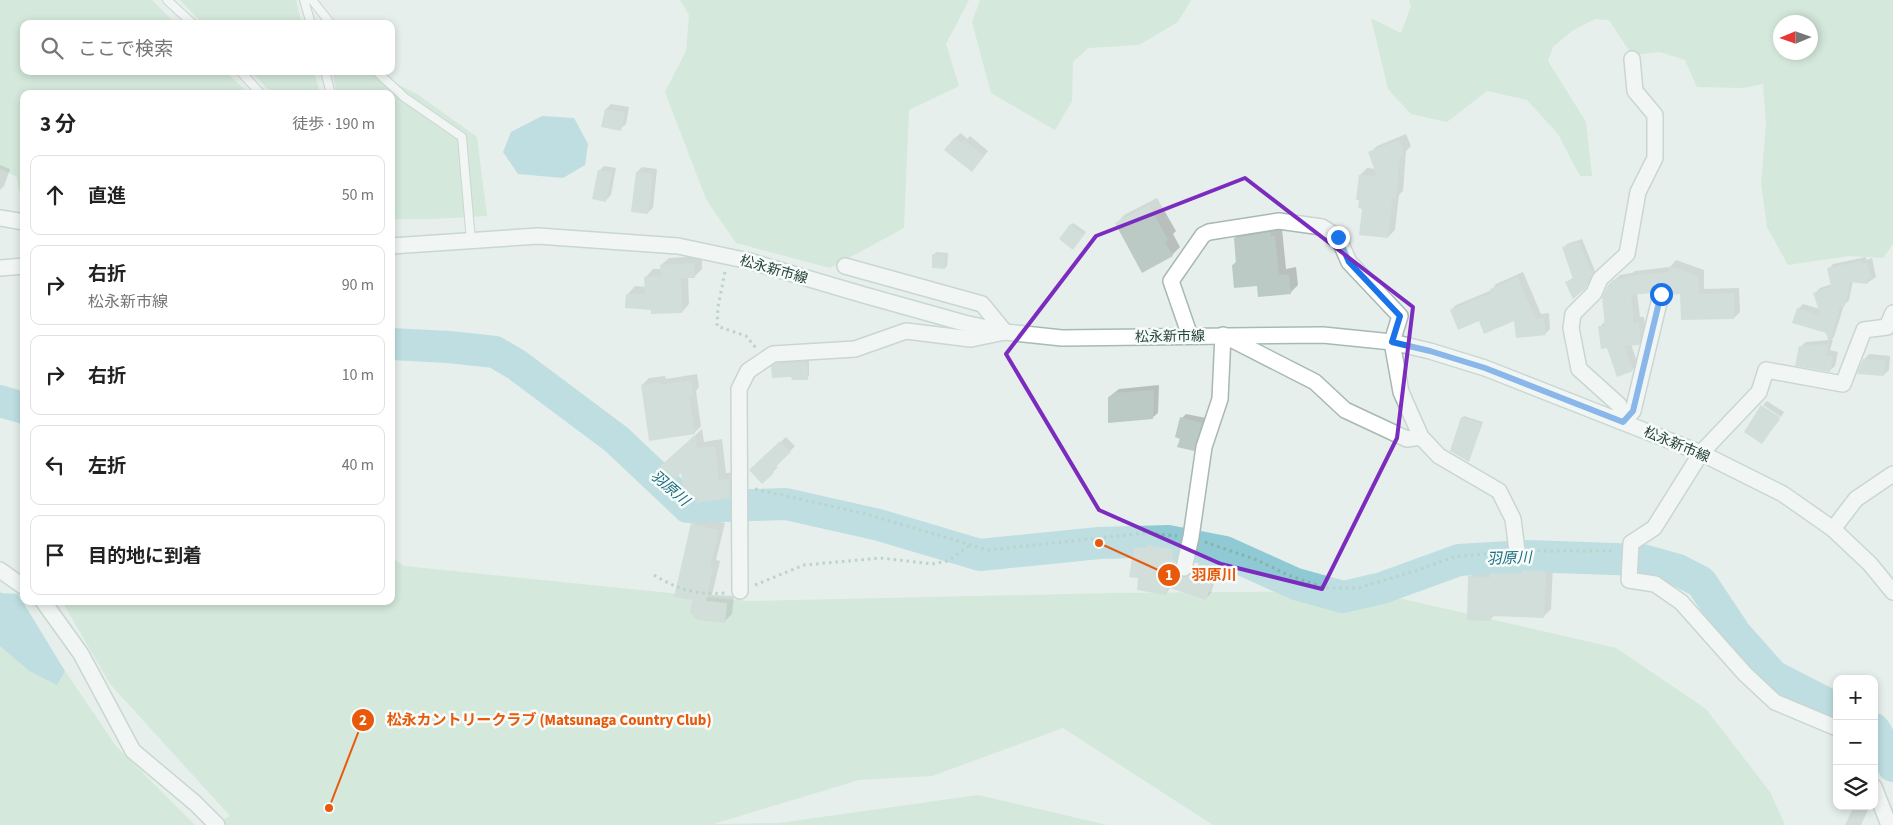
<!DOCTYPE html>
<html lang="ja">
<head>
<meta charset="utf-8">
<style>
	body { margin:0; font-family:"Source Sans 3","Noto Sans JP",sans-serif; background:#f6f6f6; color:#222 }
	.controls { position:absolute; right:15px; bottom:15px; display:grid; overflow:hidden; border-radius:10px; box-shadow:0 2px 8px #0003 }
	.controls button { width:45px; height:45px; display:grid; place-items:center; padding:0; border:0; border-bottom:1px solid #e0e0e0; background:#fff; color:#222; font:25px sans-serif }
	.compass { position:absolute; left:1773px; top:15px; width:45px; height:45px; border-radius:50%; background:#fff; box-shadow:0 2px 8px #0003; rotate:268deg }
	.stop { position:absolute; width:15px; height:15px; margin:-11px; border:4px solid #1a73e8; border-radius:50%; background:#fff }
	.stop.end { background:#1a73e8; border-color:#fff; box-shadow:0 1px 5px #0008 }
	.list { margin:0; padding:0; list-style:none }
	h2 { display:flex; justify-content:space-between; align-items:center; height:65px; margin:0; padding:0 20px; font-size:21px }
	h2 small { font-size:16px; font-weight:400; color:#767676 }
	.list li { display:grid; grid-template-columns:32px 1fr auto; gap:15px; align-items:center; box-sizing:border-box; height:80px; margin:0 10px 10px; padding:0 10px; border:1px solid #e0e0e0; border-radius:10px }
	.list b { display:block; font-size:19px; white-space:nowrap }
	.list p { margin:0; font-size:16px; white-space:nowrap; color:#767676 }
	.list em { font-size:16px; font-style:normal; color:#767676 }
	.icon { flex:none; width:28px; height:28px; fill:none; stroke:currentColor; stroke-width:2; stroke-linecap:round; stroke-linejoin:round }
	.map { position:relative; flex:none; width:1893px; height:825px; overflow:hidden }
	.search { position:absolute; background:#fff; box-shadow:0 2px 8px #0003; left:20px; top:20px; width:375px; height:55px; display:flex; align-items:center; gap:12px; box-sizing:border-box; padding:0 18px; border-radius:10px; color:#767676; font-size:19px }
	.panel { position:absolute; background:#fff; box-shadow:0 2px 8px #0003; left:20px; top:90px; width:375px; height:515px; border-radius:10px }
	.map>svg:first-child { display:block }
	.green { fill:#bfe0c8; fill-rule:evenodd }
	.water { fill:#8ec9d4 }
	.shadow { fill:#0003 }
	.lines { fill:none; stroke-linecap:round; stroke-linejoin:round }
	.river { stroke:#8ec9d4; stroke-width:32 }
	.building { fill:#bbcac4 }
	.service-casing { stroke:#a8b8b2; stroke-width:10 }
	.minor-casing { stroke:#a8b8b2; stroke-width:18 }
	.secondary-casing { stroke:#a4bbb3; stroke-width:18 }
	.path { stroke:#86b3a5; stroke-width:3; stroke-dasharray:2.5 4; stroke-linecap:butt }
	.service { stroke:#fff; stroke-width:8 }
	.minor { stroke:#fff; stroke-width:15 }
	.secondary { stroke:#fff; stroke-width:15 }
	.route { stroke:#1a73e8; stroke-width:6 }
	.marked { fill:none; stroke:#7b2cbf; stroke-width:4; stroke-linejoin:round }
	.labels { text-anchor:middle; stroke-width:5; stroke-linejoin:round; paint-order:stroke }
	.street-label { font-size:14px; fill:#24423a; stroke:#f7fbf9 }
	.water-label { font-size:15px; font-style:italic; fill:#1c6f80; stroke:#f7fbf9 }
	.leader { fill:none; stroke:#e8590c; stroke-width:2 }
	.callout-dot { fill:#e8590c; stroke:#f7fbf9; stroke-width:2 }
	.mark-label { font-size:15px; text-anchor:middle; font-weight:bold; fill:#fff }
	.callout-label { font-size:15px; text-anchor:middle; font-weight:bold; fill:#e8590c; stroke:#f7fbf9; stroke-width:5; stroke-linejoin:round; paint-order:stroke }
</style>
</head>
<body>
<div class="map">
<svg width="1893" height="825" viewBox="0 0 1893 825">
	<rect width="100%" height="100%" fill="#e6efeb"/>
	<path class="green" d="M0,0h152l24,24h-152v47h201l24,23h-225v100l-5,-2 -2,-15 -17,-8z
		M180,0h116l6,24h-99z
		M680,0h289l-23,44 13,42 -50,24 -5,118 -74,40 -94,-25 -30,-44 -41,-107 21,-41 3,-36z
		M980,0h211l-13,22 -39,23 -51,3 -15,14 -1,39 -17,29 -64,-37 -19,-71z
		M1409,0h484v244l-10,14 -34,-2 -61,9 -21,-38 -6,-44 5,-58 -3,-41 -20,4 -46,-1 -12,-27 -25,-8 -28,3 -23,-35 -14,-1 -23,12 -19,16 -5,14 38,61 6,54h-12l-22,-42 -31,-34 -40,-9 -40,31 -36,-8 -23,-25 -17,-71 30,15 10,-27zM1780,22h30v30h-30z
		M251,71h63l6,23h-48z
		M332,71h38l47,23 60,43 10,79 -54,3h-42v-125h-54z
		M391,557l13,9 344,35 366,-8 254,-2 248,57 90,61 64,83 15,33h-572l-150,-97 -131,48 -73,4 -146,44 66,-1 199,-28 129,30h-895l18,-9 -120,-132 -48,-83h329z
		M0,646l29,25 28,13 8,-13 51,75 79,79h-195z"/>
	<path class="water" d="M542,116l32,2 14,26 -3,21 -22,13 -45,-4 -15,-22 8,-20z
		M0,591l1,2 17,1 47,77 -8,14 -28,-14 -29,-25z"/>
	<path class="shadow" d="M611,104l18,3 -3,17 -6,5 -14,-20z
		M961,133l6,6 3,-3 18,15 -11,14 -22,-27z
		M1406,134l5,12 -5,5 -3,40 -4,4 -4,35 -7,7 -25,-29 -3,-33 7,-7 9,1 -6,-16 7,-7z
		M0,165l10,4 -6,17 -4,4z
		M604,166l12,2 -5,27 -5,5 -7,-29z
		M642,167l15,2 -4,39 -6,5 -10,-41z
		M1157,198l19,33 -3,3 7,13 -8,8 -55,-32 7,-8z
		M1073,223l13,9 -11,14 -4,-21z
		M1278,225v4h4l4,40 10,-2 2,18 -7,7 -33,-8 -25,-19 4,-4 -2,-23 7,-7z
		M1582,239l13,32 -6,12 -4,4 -18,-5 7,-5 -10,-29 3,-4z
		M936,252l12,1 -1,13 -2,2 -11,-13z
		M702,256v13l-8,8h-6l1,27 -7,8 -30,-3 -24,-15 7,-8 11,1v-10l7,-8h9l-1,-4 8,-7z
		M1866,257v3l6,-2 4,19 -9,6 -14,-2 -4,19 -5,5 -10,32 -3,3h2l-3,10 8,2 -3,14 -6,5 -29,-24 6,-5 23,-2 -2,-8 -29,-23 5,-5 17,5 -5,-16 5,-5 12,-4 -3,-15 4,-5z
		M1676,260l28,10v19l35,-1 1,24 -6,6 -70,-34 -7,1 -6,7 -14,1 3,24h4l2,16 -1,5 -6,6h-8l7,20 -6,6 -32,-43 6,-7 3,-35 11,-10 12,-2 3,-2 35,-4z
		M1523,272l18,42 8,-1 1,16 -5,5 -30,-14h-36l-28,-10 5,-5 36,-15 4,-6z
		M1869,354l21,2 -1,14 -5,5 -20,-15z
		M809,361v15l-2,2 -14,-2 -18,-12 4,-2z
		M697,374l2,13 -3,4 5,35 -7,7 -52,-48 7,-7 16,-2 1,3z
		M1159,385l-1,28 -6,5 -43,-21 10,-8z
		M1767,401l17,11 -3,5 -18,-12z
		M1762,407l18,12 -18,24z
		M1186,414l20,4 -7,27 -5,5 -13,-12v-19z
		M1464,416l19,6 -14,38 -7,-42z
		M702,429l2,13 18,-3 4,34 10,-1 1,18 -7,7 -31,-1 -17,-25 -17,-8z
		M786,437l9,9 -19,20 2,1 -16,15 -11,-12z
		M700,517l25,6 -9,37 4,1 -8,34 22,1 -2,18 -7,7 -32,-21v-76z
		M1153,541l24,3v11l4,1 6,16 6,-1 7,-9 19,6 -8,25 -5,5 -35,-11 -5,7 -26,-17 -5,-30 5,-5 11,1z
		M1532,563l21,1 -2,45 -8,8 -48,-2 -6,5 -19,-43 8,-8 17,1 4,-5 30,1z
		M1861,806l7,3 -7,16h-14l8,-18z"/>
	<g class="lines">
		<path class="river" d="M391,344l58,3 46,5 22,13 99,74 72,68 98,-3 93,21 101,30 119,-12 69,-2 57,11 71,32 47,13 39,-9 77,-28 68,-4 115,4 36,10 23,12 34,51 38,43 64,33
			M0,401l24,7
			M1874,729l16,27 3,10"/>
	</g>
	<path class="building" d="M605,109l20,3 -4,19 -20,-4z
		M955,137l7,6 2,-3 20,16 -12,16 -28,-22z
		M1399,140l5,15 -4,1 -4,43h-4l-4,39 -29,-3 3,-26 -4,-1 1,-8h-3l3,-25 18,1 -9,-24z
		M598,170l14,3 -6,29 -14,-3z
		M636,172l17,2 -5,40 -17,-2z
		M1149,205l19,35 -3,2 8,14 -31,17 -27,-50z
		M1070,224l14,11 -11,15 -14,-11z
		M1271,232v4h4l4,39 10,-1 2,20 -33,3 -1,-11 -23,2 -2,-23 4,-1 -2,-26z
		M1579,242l13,33 -6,13 -13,11 -8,-17 8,-3 -11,-32z
		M932,254l14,1 -1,14 -13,-1z
		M1861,261v3l6,-1 4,15 -5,1 2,5 -18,-2 -5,24 -5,1 -11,36 -3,-10 -34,-10 5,-15 24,8 -8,-23 18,-6 -4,-19z
		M694,263l1,15h-14l1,35 -31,1v-4l-26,-2 1,-14h19l-1,-17 17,-1 -1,-11z
		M1669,266l29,10 1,18 35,-1v26l-53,1 -1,-26 -10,1 -2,-7 -5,-3 -8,2 -3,6 -21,2 3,28 5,-1 1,17 -1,6 -15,1 9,25 -16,6 -10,-29 -6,1 -3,-23h7l-3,-29 6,-12 5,-5 15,-2 -1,-2 42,-4z
		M1517,277l19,42 8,-1 2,17 -30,3 -2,-17 -30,13 -5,-13 -21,9 -8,-20 41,-17 -1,-4z
		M1829,344l-3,11 7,2 -3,15 -35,-6 4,-20z
		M1863,359l22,1 -1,16 -27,-2z
		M776,363h31l1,17h-16l-1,-3 -19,1 -1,-12z
		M691,380l2,15 -4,1 6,38 -46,7 -8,-56 18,-3v3z
		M1154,390l-1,29 -45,4v-26l5,-1v-3z
		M1761,405l19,12 -18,27 -18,-12z
		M1180,417l22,6 -8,28 -17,-4 3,-8 -5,-2z
		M1461,417l21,7 -13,38 -19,-11z
		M695,435l2,13 18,-2 4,34 10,-1 1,19 -34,5 1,-5 -12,2 -4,-27 -12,12 -13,-15z
		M780,441l11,11 -20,19 3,2 -12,11 -13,-14z
		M691,523l28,7 -9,37 3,1 -7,33 21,2 -2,20 -28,-3 -7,-7 2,-13 -18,-3z
		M1147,545l25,4 1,11 3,1 -1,10 6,6 10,-2 3,-9 21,7 -9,27 -39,-13 -1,8 -29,-5 1,-12 -9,-1 5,-30 12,1z
		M1523,570l23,1 -2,47 -54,-2v5l-23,-1 1,-44 22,2v-5l32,1z
		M1854,806l12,6 -6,13h-15z"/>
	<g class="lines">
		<g class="service-casing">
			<path id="service" d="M167,0l26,24
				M304,0l7,24
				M312,0l19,24
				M240,71l21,23
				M325,71l6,23
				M376,71l28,26 58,40 9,104"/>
		</g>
		<g class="minor-casing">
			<path id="minor" d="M0,268l24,-2
				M1190,336l-19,-55 32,-46 6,-3 70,-11 43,6 16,10 11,25 51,54 -8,26 9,50 20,45 18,19 60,35 14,28 4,32
				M1623,422l-4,-17 -40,-36 -8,-41 2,-14 21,-21 6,-14 27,-25 11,-62 17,-34v-43l-20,-24 -3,-32
				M1623,422l10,-11 28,-117
				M1833,529l23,-30 37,-25
				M1184,568l7,-31 13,-90 16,-48 3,-64 92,47 30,28 62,29 14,-2
				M0,570l24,17
				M740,591l-1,-202 9,-18 25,-17 82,-5 51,-18 65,8 34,-7 -23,-28 -137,-38
				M43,601l38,53 52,97 62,52 22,22
				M1837,728l-62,-26 -30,-28 -64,-72 -26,-18 -26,-4 2,-37 23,-15 47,-75 58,-61 7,-22 77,14 21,-54 23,-3 6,-14
				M1874,787l15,38"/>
		</g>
		<g class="secondary-casing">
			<path id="secondary" d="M0,218l24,4
				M391,246l147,-10 140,10 71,15 115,34 100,28 41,9 57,6 261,-3 69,7 38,9 55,17 216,85 82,41 50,35 37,35 23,28"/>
		</g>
		<path class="path" d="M725,272l-7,35 -1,19 29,10 10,12
			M755,489l111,25 122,36 158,-17 31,3
			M1205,542l52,18 31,15 37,13h33l57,-17 39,-14 48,-5
			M1531,551h84
			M654,575c25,15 42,20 71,18
			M755,585l49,-20 76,-7 52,6 16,-3 21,-15"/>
		<use href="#service" class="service"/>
		<use href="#minor" class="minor"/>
		<use href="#secondary" class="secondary"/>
	</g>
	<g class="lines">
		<path class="route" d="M1338,237l11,25 51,54 -8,26 38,9 55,17 138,54 10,-11 28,-117"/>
	</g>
	<path d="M0 0H1893V825H0ZM1245,178l168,129 -16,131 -75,151 -101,-25 -122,-54 -93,-156 90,-118z" fill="#e6efeb" fill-opacity=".55" fill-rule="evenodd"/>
	<path class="marked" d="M1245,178l168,129 -16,131 -75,151 -101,-25 -122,-54 -93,-156 90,-118z"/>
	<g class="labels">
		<g class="street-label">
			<text transform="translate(774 269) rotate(16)" y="5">松永新市線</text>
			<text transform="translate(1170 336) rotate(-1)" y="5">松永新市線</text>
			<text transform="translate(1677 444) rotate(23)" y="5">松永新市線</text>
		</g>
		<g class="water-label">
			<text transform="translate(670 488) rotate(41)" y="5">羽原川</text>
			<text transform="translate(1509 558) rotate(-2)" y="5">羽原川</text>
		</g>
	</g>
	<path class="leader" d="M1099 543L1169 575M329 808L363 720"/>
	<g class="callout-dot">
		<circle cx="1099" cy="543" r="5"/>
		<circle cx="329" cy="808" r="5"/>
		<circle cx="1169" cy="575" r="12"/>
		<circle cx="363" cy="720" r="12"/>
	</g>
	<g class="mark-label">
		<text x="1169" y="580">1</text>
		<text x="363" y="725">2</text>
	</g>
	<g class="callout-label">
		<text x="1214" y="580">羽原川</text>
		<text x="549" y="725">松永カントリークラブ (Matsunaga Country Club)</text>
	</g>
</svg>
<div class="controls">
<button>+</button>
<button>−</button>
<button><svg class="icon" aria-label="layers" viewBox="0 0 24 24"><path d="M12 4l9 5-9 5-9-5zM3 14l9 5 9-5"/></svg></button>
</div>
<svg class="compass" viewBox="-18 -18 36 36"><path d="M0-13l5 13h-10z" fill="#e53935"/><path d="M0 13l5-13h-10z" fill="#767676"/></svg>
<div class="stop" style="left:1661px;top:294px"></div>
<div class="stop end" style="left:1338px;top:237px"></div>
<div class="search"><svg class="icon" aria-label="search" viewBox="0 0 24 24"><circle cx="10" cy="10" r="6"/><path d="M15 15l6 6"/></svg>ここで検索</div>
<section class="panel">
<h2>3 分<small>徒歩 · 190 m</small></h2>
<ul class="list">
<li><svg class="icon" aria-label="ahead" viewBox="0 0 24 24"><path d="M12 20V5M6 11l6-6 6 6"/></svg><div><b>直進</b></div><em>50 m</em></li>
<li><svg class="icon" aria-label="right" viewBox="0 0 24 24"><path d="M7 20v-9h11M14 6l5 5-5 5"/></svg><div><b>右折</b><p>松永新市線</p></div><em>90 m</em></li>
<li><svg class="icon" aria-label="right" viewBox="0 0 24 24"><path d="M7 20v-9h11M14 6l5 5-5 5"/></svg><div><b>右折</b></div><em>10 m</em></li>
<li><svg class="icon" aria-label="left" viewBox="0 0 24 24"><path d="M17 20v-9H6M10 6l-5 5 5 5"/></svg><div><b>左折</b></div><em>40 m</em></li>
<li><svg class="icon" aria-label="arrive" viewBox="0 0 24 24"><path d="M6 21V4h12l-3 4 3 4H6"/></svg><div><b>目的地に到着</b></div></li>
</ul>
</section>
</div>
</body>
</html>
